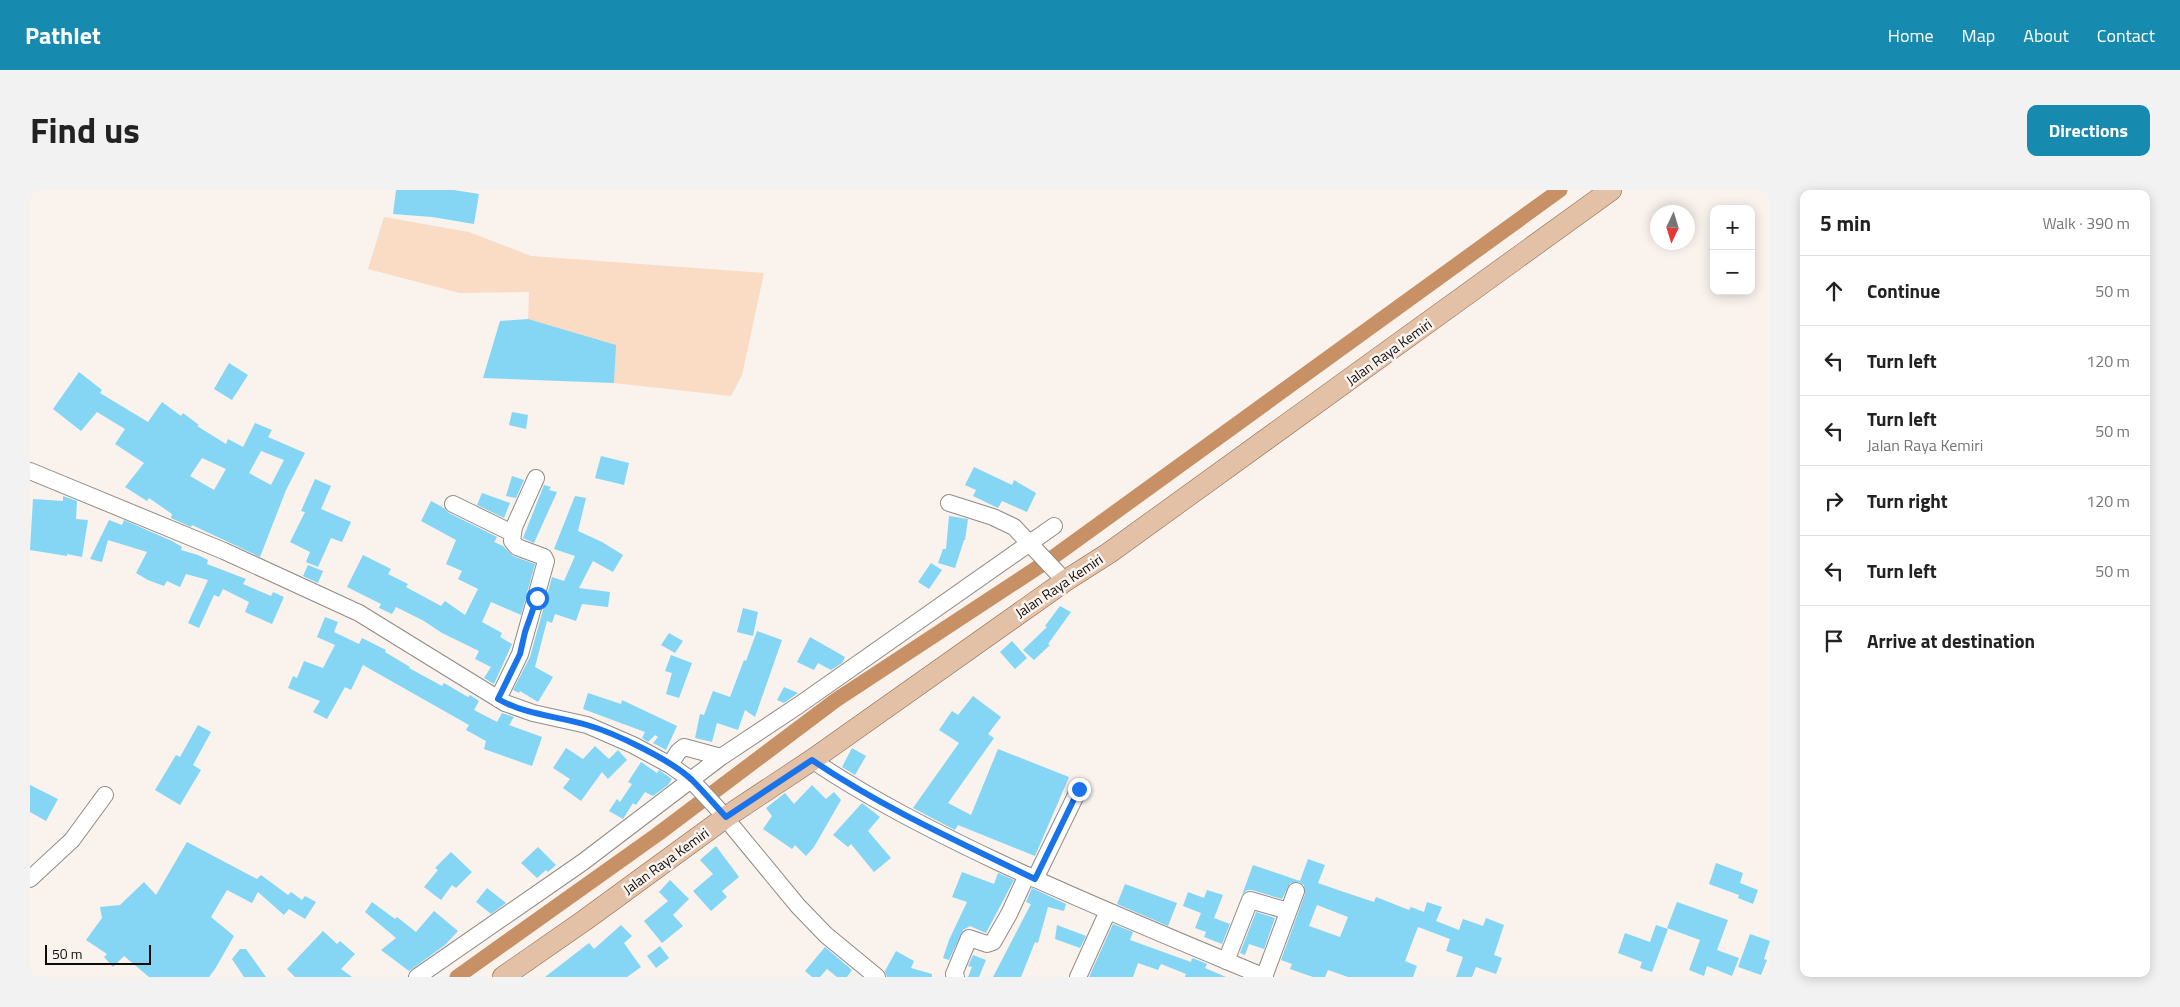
<!DOCTYPE html>
<html lang="en">
<head>
<meta charset="utf-8">
<style>
	body { margin:0; font-family:"Titillium Web",sans-serif; background:#f2f2f2; color:#222 }
	.controls { position:absolute; right:15px; top:15px; display:grid; overflow:hidden; border-radius:10px; box-shadow:0 2px 12px #0003 }
	.controls button { width:45px; height:45px; display:grid; place-items:center; padding:0; border:0; border-bottom:1px solid #e0e0e0; background:#fff; color:#222; font:25px sans-serif }
	.compass { position:absolute; left:1620px; top:15px; width:45px; height:45px; border-radius:50%; background:#fff; box-shadow:0 2px 12px #0003; rotate:184deg }
	.scale { position:absolute; left:15px; bottom:12px; width:106px; box-sizing:border-box; padding-left:5px; border:2px solid #0e0c0b; border-top:0; font-size:14px; line-height:18px; white-space:nowrap; color:#0e0c0b; -webkit-text-stroke:4px #f9f2ed; paint-order:stroke }
	.stop { position:absolute; width:15px; height:15px; margin:-11px; border:4px solid #1a73e8; border-radius:50%; background:#fff }
	.stop.end { background:#1a73e8; border-color:#fff; box-shadow:0 1px 5px #0008 }
	.list { margin:0; padding:0; list-style:none }
	h2 { display:flex; justify-content:space-between; align-items:center; height:65px; margin:0; padding:0 20px; font-size:21px }
	h2 small { font-size:16px; font-weight:400; color:#767676 }
	.list li { display:grid; grid-template-columns:32px 1fr auto; gap:15px; align-items:center; box-sizing:border-box; height:70px; padding:0 20px; border-top:1px solid #e0e0e0 }
	.list b { display:block; font-size:19px; white-space:nowrap }
	.list p { margin:0; font-size:16px; white-space:nowrap; color:#767676 }
	.list em { font-size:16px; font-style:normal; color:#767676 }
	.icon { flex:none; width:28px; height:28px; fill:none; stroke:currentColor; stroke-width:2; stroke-linecap:round; stroke-linejoin:round }
	.map { position:relative; flex:none; width:1740px; height:787px; overflow:hidden; border-radius:10px }
	header { display:flex; align-items:center; gap:30px; box-sizing:border-box; height:70px; padding:0 25px; background:#168baf; color:#fff }
	header strong { font-size:24px }
	nav { display:flex; gap:28px; margin-inline-start:auto; font-size:18px }
	.intro { display:flex; align-items:center; justify-content:space-between; box-sizing:border-box; height:120px; padding:0 30px }
	h1 { margin:0; font-size:35px }
	.button { padding:12px 22px; border-radius:10px; background:#168baf; color:#fff; font-size:18px; font-weight:700 }
	main { display:flex; gap:30px; padding:0 30px }
	aside { flex:1; background:#fff; border-radius:10px; box-shadow:0 2px 12px #0003 }
	.map>svg:first-child { display:block }
	.green { fill:#fadbc4 }
	.lines { fill:none; stroke-linecap:round; stroke-linejoin:round }
	.canal { stroke:#c79065; stroke-width:15 }
	.building { fill:#85d5f4; fill-rule:evenodd }
	.minor-casing { stroke:#918b86; stroke-width:18 }
	.major-casing { stroke:#8d674a; stroke-width:22 }
	.minor { stroke:#fff; stroke-width:16 }
	.major { stroke:#e3c1a7; stroke-width:21 }
	.route { stroke:#1a73e8; stroke-width:6 }
	.labels { text-anchor:middle; stroke-width:5; stroke-linejoin:round; paint-order:stroke }
	.street-label { font-size:14px; fill:#0e0c0b; stroke:#f9f2ed }
</style>
</head>
<body>
<header>
<strong>Pathlet</strong>
<nav><a>Home</a><a>Map</a><a>About</a><a>Contact</a></nav>
</header>
<div class="intro"><h1>Find us</h1><a class="button">Directions</a></div>
<main>
<div class="map">
<svg width="1740" height="787" viewBox="0 0 1740 787">
	<rect width="100%" height="100%" fill="#f9f2ed"/>
	<path class="green" d="M354,27l85,15 62,24 233,17 -22,102 -11,21 -117,-13 1,-38 -87,-26 1,-27 -69,1 -92,-24z"/>
	<g class="lines">
		<path class="canal" d="M427,787l201,-143 178,-134 216,-142 508,-368"/>
	</g>
	<path class="building" d="M366,0h58l25,4 -5,30 -42,-7 -39,-3z
		M498,129l88,26 -2,38 -131,-5 17,-57z
		M199,173l19,12 -16,25 -18,-11z
		M49,182l23,18 -2,3 48,29 14,-20 19,14 2,-3 16,12 -2,1 29,18 2,-5 15,8 12,-24 17,7 -4,7 37,16 -19,37 -26,67 -68,-32 -1,2 -20,-9 1,-4 -23,-16 -2,3 -22,-14 19,-24 -29,-19 10,-15 -28,-17 -16,19 -28,-22zM231,261l23,9 -13,25 -22,-12zM172,268l24,11 -12,21 -24,-14z
		M482,222l16,3 -2,14 -17,-4z
		M571,266l28,7 -5,22 -29,-7z
		M944,277l38,18 2,-5 22,13 -9,19 -25,-11 -4,7 -25,-12 3,-6 -11,-5z
		M482,286l12,4 -8,18 -10,-2z
		M285,289l16,7 -10,23 30,13 -9,20 -11,-4 -13,29 -12,-5 4,-10 -20,-10 15,-30 -4,-1z
		M514,295l7,2 -2,3 8,2 -23,51 -11,-5z
		M452,303l28,10 -6,15 -27,-13z
		M33,306l14,5 -1,18 12,1 -6,37 -15,-3v2l-37,-6 3,-51 30,2z
		M545,306l11,2 -8,33 24,11 21,13 -10,17 -20,-11 -14,27 31,4 -2,15 -26,-3 -6,17 -21,-7 -3,9 -5,-2 -12,46 18,10 -15,25 -18,-11 -1,2 -6,-3 17,-33 22,-80 12,4 11,-25 -21,-7z
		M401,311l13,7 5,5 48,24 -3,5 9,4 10,10 22,8 -14,51 -30,-13 -9,20 20,11 -2,4 12,7 -18,40 -10,-6 7,-11 -16,-8 4,-8 -37,-18 -18,-12 -28,-14 -4,7 -13,-6 2,-4 -34,-17 16,-32 28,14 -3,5 20,10 -2,3 35,19 4,-5 20,14 13,-26 -20,-10 4,-8 -16,-7 10,-24 -35,-19z
		M919,326l19,3 -3,21h-1l-9,28 -17,-5 5,-14h3z
		M79,330l13,5 2,-5 48,21 10,6 -1,3 17,5 10,5 -1,4 39,15 -3,5 28,12 2,-4 11,5 -12,27 -27,-12 4,-10 -26,-13 -4,8 -5,-2 -15,33 -11,-5 20,-43 -22,-6 -6,13 -13,-6 -3,5 -16,-6 -12,-7 11,-21 -39,-12 -6,22 -12,-3z
		M901,373l11,7 -13,19 -11,-7z
		M278,375l15,6 -5,12 -15,-7z
		M1030,416l11,6 -23,32 2,1 -16,15 -11,-10 24,-23 -2,-1z
		M713,418l15,4 -5,24 -16,-4z
		M295,427l13,5 -4,10 25,12 3,-6 24,12 -1,2 25,15 -1,1 33,18 2,-3 24,14 2,-2 9,6 -5,9 23,12 5,-9 12,4 -5,8 33,12 -10,29 -48,-17 2,-8 -20,-11 3,-5 -106,-60 -12,25 -6,-3 -18,32 -14,-7 7,-11 -32,-13 5,-12 4,2 7,-17 19,7 12,-23 -18,-8z
		M727,441l25,9 -27,77 -10,-7 -7,20 -21,-7 -5,19 -17,-4 5,-24 4,1 9,-24 17,6 14,-37 2,1z
		M639,443l14,8 -8,12 -14,-8z
		M780,447l35,20 -3,6 -11,7 -13,-7 -4,7 -17,-8z
		M982,451l15,17 -12,11 -15,-17z
		M641,465l21,8 -13,35 -13,-4 6,-21 -7,-2z
		M754,497l14,6 -14,10 -7,-3z
		M558,503l33,11 1,-4 55,26 -11,24 -13,-7 5,-6 -3,-2 -7,7 -6,-4 3,-6 -62,-23z
		M943,506l28,21 -13,17 6,4 -46,65 23,12 27,-66 71,28 -34,79 -77,-31 -3,5 -42,-22 46,-65 -20,-13 13,-19 6,4z
		M168,535l13,7 -18,33 8,5 -21,35 -25,-15 21,-35 4,2z
		M565,556l14,13 9,-9 9,10 -19,19 -6,-7 -21,29 -18,-13 7,-9 -17,-11 13,-20 17,11z
		M822,558l14,8 -11,19 -13,-8z
		M611,572l16,11 2,-3 13,9 -4,6 -15,11 -8,-4 -9,13 -3,-2 -10,16 -14,-8 8,-12 3,3 12,-18 -4,-2z
		M0,595l28,14 -12,22 -16,-9z
		M782,595l14,14 8,-7 7,8 -27,47 -8,9 -11,-11 -3,4 -29,-20 9,-13 -6,-8 19,-15 9,11z
		M832,613l18,14 -12,14 23,27 -17,14 -23,-28 -3,3 -15,-12z
		M157,652l70,37 4,-4 27,20 3,-3 11,8 3,-4 11,6 -11,17 -16,-10 -5,6 -26,-23 -6,11 -25,-13 -16,27 23,19 -19,33 -6,8h-60l-25,-21 -11,11 -9,-10 3,-3 -21,-14 16,-22 -2,-11 20,-2 24,-23 12,13z
		M686,656l23,31 -17,14 5,6 -16,14 -18,-20 20,-17 -13,-14z
		M508,657l18,18 -8,7 -2,-2 -9,8 -16,-15z
		M421,662l21,20 -16,16 -4,-3 -11,15 -17,-13 14,-17 -3,-2z
		M1278,669l17,6 -7,18 23,8 33,11 2,-5 33,13 2,-3 13,5 3,-10 15,5 -6,14 23,9 4,-11 20,7 3,-8 18,7 -10,30 8,3 -6,16 -20,-7 -4,10h-16l7,-20 -17,-6 4,-12 -32,-12 -13,34 12,5 -4,11h-65l-20,-7 -3,7h-12l-23,-8 2,-5 -11,-4 24,-66 -1,-9 -5,-3 -9,1 -8,16 -30,-9h-5l-5,5 11,-30 47,16zM1287,715l31,12 -8,20 -31,-11z
		M1686,673l27,10 -3,10 18,7 -5,14 -15,-6 1,-3 -30,-11z
		M932,682l32,12 4,-11 16,7 -28,53 -16,-7 -7,4 -14,30 -6,-2 6,-18 18,-38 -15,-5z
		M640,690l19,19 -16,16 10,11 -21,17 -18,-22 24,-20 -9,-9z
		M1095,694l52,19 -9,23 -51,-22z
		M457,698l19,15 -15,11 -15,-12z
		M1002,698l34,16 -2,7 -16,-4 -10,36 -3,-1 -14,35h-28l38,-73 -5,-2z
		M1177,700l16,5 -9,23 16,6 -8,20 -18,-7 2,-5 -11,-4 6,-15 -18,-7 5,-14 16,6z
		M342,712l23,17 2,-2 19,15 18,-21 24,20 -13,14 -36,26 -28,-21 15,-12 -31,-26z
		M1647,712l51,18 -11,30 22,8 -7,18 -25,-10 -3,10 -15,-6 11,-30 -33,-12z
		M1226,722l19,6 -11,31 -15,-5 -4,11 -5,-2z
		M1083,734l20,8 -3,8 61,22 1,-4 8,3 7,3 -2,4 21,9h-41l1,-3 -25,-10 -3,6 -20,-7 -5,14h-44z
		M591,735l11,11 -8,7 17,24 -14,10h-82l44,-34 5,6z
		M1027,735l29,11 -6,12 -25,-9z
		M1626,735l12,4 -16,43 -12,-4 2,-6 -24,-9 7,-20 25,9z
		M293,741l14,13 3,-3 15,13 -14,15 11,8h-57l-8,-8z
		M1720,744l20,7 -6,18 3,1 -6,15 -23,-8z
		M630,756l9,12 -13,10 -9,-12z
		M795,757l27,23 -5,7h-10l-10,-8 -7,8h-8l-7,-6z
		M210,759h6l20,28h-22l-12,-18z
		M866,761l18,10 -3,7 21,6v3h-45l-2,-6z
		M943,765l13,5 -7,17h-11l4,-10 -4,-1z"/>
	<g class="lines">
		<g class="minor-casing">
			<path id="minor" d="M0,281l194,80 135,62 146,90 28,10 54,12 46,20 37,20 21,15 27,29 80,97 28,29 51,42
				M919,313l44,14 21,10 51,54
				M423,314l59,29
				M468,509l22,-45 26,-93 -2,-4 -27,-10 -5,-6 2,-14 22,-49
				M782,570c58,39 119,70 182,100 89,42 180,79 271,117
				M640,575l8,-13 6,-5 37,10
				M0,689l42,-39 33,-45
				M1005,689l44,-90
				M1196,771l24,-61 38,11
				M387,787l166,-115 138,-105 78,-52 255,-179
				M926,787l-2,-3 15,-36 18,6 6,-2 16,-28 18,-39
				M1048,787l30,-66
				M1234,787l32,-86"/>
		</g>
		<g class="major-casing">
			<path id="major" d="M473,787l82,-57 141,-103 86,-57 253,-179 44,-28 502,-363"/>
		</g>
		<use href="#minor" class="minor"/>
		<use href="#major" class="major"/>
	</g>
	<g class="lines">
		<path class="route" d="M507,408l-12,34 -5,22 -22,45c28,16 59,17 89,26 28,8 84,35 105,55 12,12 23,25 34,37l86,-57c71,48 147,82 223,119l44,-90"/>
	</g>
	<g class="labels">
		<g class="street-label">
			<text transform="translate(1359 162) rotate(-36)" y="5">Jalan Raya Kemiri</text>
			<text transform="translate(1029 396) rotate(-34)" y="5">Jalan Raya Kemiri</text>
			<text transform="translate(636 671) rotate(-36)" y="5">Jalan Raya Kemiri</text>
		</g>
	</g>
</svg>
<div class="controls">
<button>+</button>
<button>−</button>
</div>
<svg class="compass" viewBox="-18 -18 36 36"><path d="M0-13l5 13h-10z" fill="#e53935"/><path d="M0 13l5-13h-10z" fill="#767676"/></svg>
<div class="scale">50 m</div>
<div class="stop" style="left:507px;top:408px"></div>
<div class="stop end" style="left:1049px;top:599px"></div>
</div>
<aside>
<h2>5 min<small>Walk · 390 m</small></h2>
<ul class="list">
<li><svg class="icon" aria-label="ahead" viewBox="0 0 24 24"><path d="M12 20V5M6 11l6-6 6 6"/></svg><div><b>Continue</b></div><em>50 m</em></li>
<li><svg class="icon" aria-label="left" viewBox="0 0 24 24"><path d="M17 20v-9H6M10 6l-5 5 5 5"/></svg><div><b>Turn left</b></div><em>120 m</em></li>
<li><svg class="icon" aria-label="left" viewBox="0 0 24 24"><path d="M17 20v-9H6M10 6l-5 5 5 5"/></svg><div><b>Turn left</b><p>Jalan Raya Kemiri</p></div><em>50 m</em></li>
<li><svg class="icon" aria-label="right" viewBox="0 0 24 24"><path d="M7 20v-9h11M14 6l5 5-5 5"/></svg><div><b>Turn right</b></div><em>120 m</em></li>
<li><svg class="icon" aria-label="left" viewBox="0 0 24 24"><path d="M17 20v-9H6M10 6l-5 5 5 5"/></svg><div><b>Turn left</b></div><em>50 m</em></li>
<li><svg class="icon" aria-label="arrive" viewBox="0 0 24 24"><path d="M6 21V4h12l-3 4 3 4H6"/></svg><div><b>Arrive at destination</b></div></li>
</ul>
</aside>
</main>
</body>
</html>
